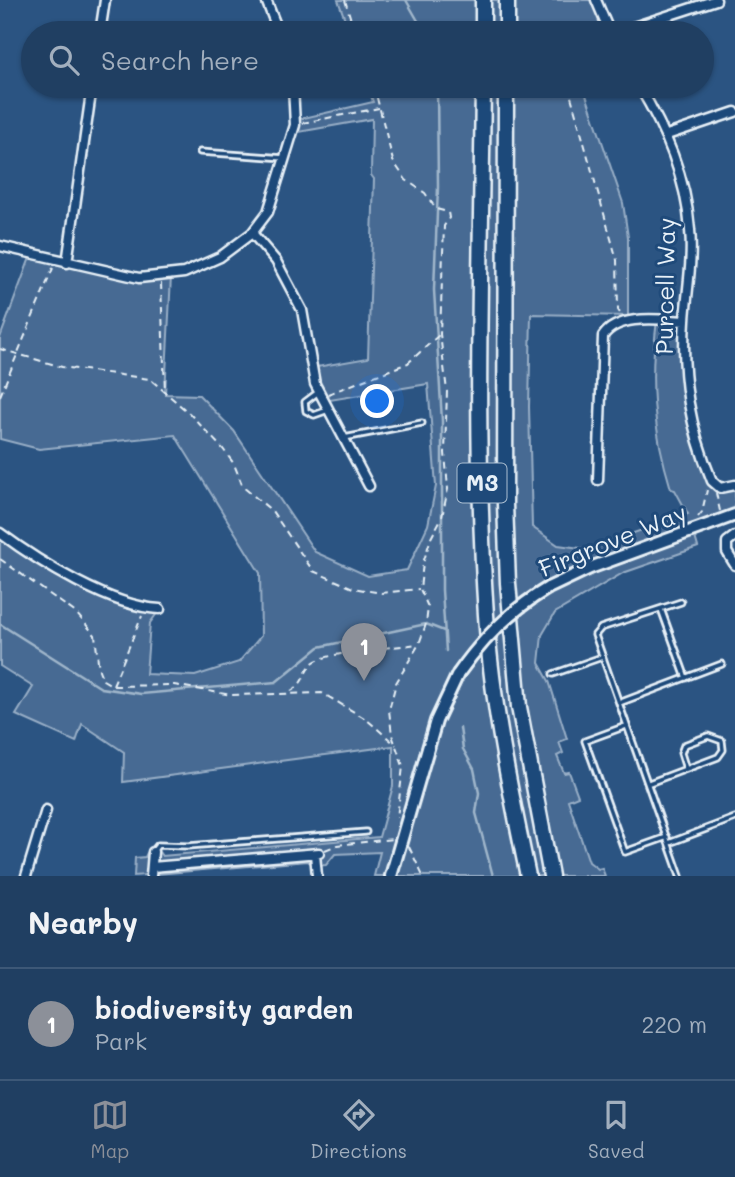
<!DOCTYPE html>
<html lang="en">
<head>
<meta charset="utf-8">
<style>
	body { margin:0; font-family:Mali,sans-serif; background:#2d4a6b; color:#f1f3f6 }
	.you { position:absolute; left:378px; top:402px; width:24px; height:24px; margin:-18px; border:5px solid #fff; border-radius:50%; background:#1a73e8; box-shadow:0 0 0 10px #1a73e833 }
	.badge { display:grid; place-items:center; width:46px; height:46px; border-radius:50%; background:#8c9099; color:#fff; font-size:23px; font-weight:700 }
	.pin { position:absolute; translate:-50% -58px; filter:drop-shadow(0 2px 4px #0008) }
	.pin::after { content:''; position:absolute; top:37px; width:24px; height:21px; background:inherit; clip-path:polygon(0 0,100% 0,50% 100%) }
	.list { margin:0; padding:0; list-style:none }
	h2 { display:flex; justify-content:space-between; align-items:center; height:91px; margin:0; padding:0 28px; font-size:30px }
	h2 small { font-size:23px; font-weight:400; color:#a2afbe }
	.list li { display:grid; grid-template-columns:46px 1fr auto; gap:21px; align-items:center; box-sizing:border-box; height:112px; padding:0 28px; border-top:2px solid #3d5877 }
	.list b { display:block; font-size:26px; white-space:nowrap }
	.list p { margin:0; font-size:23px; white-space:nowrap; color:#a2afbe }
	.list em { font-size:23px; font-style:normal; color:#a2afbe }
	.icon { flex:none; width:38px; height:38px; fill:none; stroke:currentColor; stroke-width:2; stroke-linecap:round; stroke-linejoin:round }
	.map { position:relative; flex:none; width:735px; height:876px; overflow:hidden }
	.search { position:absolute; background:#203f62; box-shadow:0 2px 5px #0004; left:21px; right:21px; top:21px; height:77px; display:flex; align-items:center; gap:18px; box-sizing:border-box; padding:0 24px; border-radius:38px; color:#a2afbe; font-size:26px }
	.sheet { height:203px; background:#203f62 }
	nav { display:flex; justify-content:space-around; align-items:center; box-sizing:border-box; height:98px; border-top:2px solid #3d5877; background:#203f62; font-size:19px; color:#a2afbe }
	nav a { display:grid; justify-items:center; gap:4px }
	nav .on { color:#8c9099 }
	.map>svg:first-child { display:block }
	.green { fill:#476b93; stroke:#98aec6; stroke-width:2 }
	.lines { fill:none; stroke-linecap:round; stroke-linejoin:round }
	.stream { stroke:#a0b6cb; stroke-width:2.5 }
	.lane-casing { stroke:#e8f1f8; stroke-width:9 }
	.street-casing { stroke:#e8f1f8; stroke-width:13 }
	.secondary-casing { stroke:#e8f1f8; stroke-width:16 }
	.highway-casing { stroke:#e8f1f8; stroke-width:19 }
	.path { stroke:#e8f1f8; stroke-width:2; stroke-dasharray:7 5; stroke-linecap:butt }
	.lane { stroke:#1f4a7a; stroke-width:3.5 }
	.street { stroke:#1f4a7a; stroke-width:8 }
	.secondary { stroke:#1f4a7a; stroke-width:10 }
	.highway { stroke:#1f4a7a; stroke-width:14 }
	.secondary-bridge-casing { stroke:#e8f1f8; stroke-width:16; stroke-linecap:butt }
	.secondary-bridge { stroke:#1f4a7a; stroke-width:10 }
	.labels { text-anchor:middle; stroke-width:6; stroke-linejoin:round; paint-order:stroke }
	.shield { fill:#1f4a7a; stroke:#acbfd2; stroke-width:2 }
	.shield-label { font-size:23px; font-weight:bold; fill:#e8f1f8 }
	.street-label { font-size:24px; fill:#e8f1f8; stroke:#1f4a7a }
</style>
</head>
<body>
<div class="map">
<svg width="735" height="876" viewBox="0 0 735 876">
	<rect width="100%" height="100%" fill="#2b5482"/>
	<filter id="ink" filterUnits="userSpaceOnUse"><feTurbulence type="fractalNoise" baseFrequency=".0143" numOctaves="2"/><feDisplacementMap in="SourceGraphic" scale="14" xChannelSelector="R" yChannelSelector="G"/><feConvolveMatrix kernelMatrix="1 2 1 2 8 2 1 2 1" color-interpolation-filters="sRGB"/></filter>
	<g filter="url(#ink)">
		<path class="green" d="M338,0h258l14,33h-260z
			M368,86h215l40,117 5,34v79l-97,-2 -2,93 3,120 26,18 30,4 100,-35 -13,-24 -4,-1c-18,-59 -22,-108 -14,-169l28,1 1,76 30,89 19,-1v30l-42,15 5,17 -75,26 -68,40 -13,22 -3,28 10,18 18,58 -8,3 4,11 -6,3 7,17 5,-1 9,24 -10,4 21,62 9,7 4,-1 3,8h-231l6,-24 -45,2 -9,11 -12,1 -6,-5 -174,15 1,-18 10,-1 2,-4 12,-1 3,4 217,-19 14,-51v-40l-270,36 1,-30 -42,-28 -6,18 -60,-27 17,-28 -33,-21v-133c52,38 98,58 160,76l-10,14 -4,51 49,2 44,-14 22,-26 -1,-63 -85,-138 -136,14 -39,-10v-101l31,-83 87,20 53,1 -6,118 34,1 35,36 81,121 53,24 39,-6 21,-45 8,-39 -8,-102 -104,17 -13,-33 57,-10 6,-179 -3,-4 1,-56 -79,14 2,-13 78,-18z"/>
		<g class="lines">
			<path class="stream" d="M406,0l19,33
				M437,86l1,101 -4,103 8,131v169l4,61
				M0,624l101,64 40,6 135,-12 43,-35 107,-23 18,7
				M460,728l3,21 11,20 5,24 -3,20 17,63"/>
			<g class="lane-casing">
				<path id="lane" d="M200,152l85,6
					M317,393l-12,9 1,9 8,4 14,-5
					M344,438l78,-15
					M661,609l25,69
					M553,674l49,-17
					M619,703l103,-39
					M626,726l-41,15 40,111 42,-15
					M649,783l69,-26 5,-7 -1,-9 -14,-5 -24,9 -3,8 5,16
					M669,843l66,-25
					M154,850l4,-5 30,1 178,-14
					M680,876l-85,-241 6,-7 80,-26"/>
			</g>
			<g class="street-casing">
				<path id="street" d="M266,0l13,33
					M596,0l14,33
					M100,33l5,-33
					M615,33l101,-33
					M639,86c27,45 47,91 51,144 3,30 -3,60 -5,90 -4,58 5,108 27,161l8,7 15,-3
					M667,135l68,-23
					M252,233l24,28 26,49 13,74 54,102
					M0,246l139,32 45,-5 36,-16 32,-24 16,-21 27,-87 -2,-39
					M67,263l25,-177
					M598,480l5,-144c16,-23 58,-16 82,-15
					M0,533c39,29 111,74 160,76
					M735,536l-8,6v10l8,13
					M315,854l2,22
					M152,867l167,-14
					M26,876l20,-66
					M151,876l2,-24"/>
			</g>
			<g class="secondary-casing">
				<path id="secondary" d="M548,588l42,-20 145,-53
					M391,876l45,-155 22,-47"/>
			</g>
			<g class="highway-casing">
				<path id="highway" d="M483,33v-33
					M507,33v-33
					M483,86c-2,175 -9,354 3,529 6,88 24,175 42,261
					M506,86l-1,418 3,79 11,124 32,169"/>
			</g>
			<path class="path" d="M345,0l10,33
				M374,86l19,75 13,19 19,13 11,16 12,3 1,6 -5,8 -4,108 7,57 -2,62 3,36 -6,28 -11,21 -8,25 -3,26 8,18 -2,17 -7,20 -23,39 -7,27 3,25 11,31 -6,52
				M574,86l-4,7 47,167 1,50 4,6
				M302,123l77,-15
				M161,283l4,109
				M0,349l62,18 88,12 39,34 34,36 11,15 9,23 29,24 41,60 40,17 28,5 38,-4
				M328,394l80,-31 31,-28
				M0,396l53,-128
				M716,493l4,18
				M698,517l4,-5 5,-22
				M0,559l76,54 19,22 4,35 4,10 10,6 61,-1 57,10 91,-2 44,26 30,26
				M113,685l29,-69
				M291,691c14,-7 12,-20 23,-29 14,-10 84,-15 104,-18
				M409,847l14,29
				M325,850l12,-5 55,-6"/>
			<use href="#lane" class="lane"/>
			<use href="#street" class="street"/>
			<use href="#secondary" class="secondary"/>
			<use href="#highway" class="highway"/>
			<g class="secondary-bridge-casing">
				<path id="secondary-bridge" d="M458,674c25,-36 53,-64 90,-86"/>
			</g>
			<use href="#secondary-bridge" class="secondary-bridge"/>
		</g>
	</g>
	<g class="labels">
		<rect class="shield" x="457.5" y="463.5" width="49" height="39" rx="5"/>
		<g class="shield-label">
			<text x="482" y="491">M3</text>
		</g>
		<g class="street-label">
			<text transform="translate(666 286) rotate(-89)" y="8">Purcell Way</text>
			<text transform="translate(613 541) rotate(-22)" y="8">Firgrove Way</text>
		</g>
	</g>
</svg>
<div class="you"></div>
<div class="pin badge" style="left:364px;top:681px">1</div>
<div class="search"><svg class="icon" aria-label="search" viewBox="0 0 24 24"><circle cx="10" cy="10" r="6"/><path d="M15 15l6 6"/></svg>Search here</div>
</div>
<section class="sheet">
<h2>Nearby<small></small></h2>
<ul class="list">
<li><span class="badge">1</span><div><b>biodiversity garden</b><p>Park</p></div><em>220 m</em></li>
</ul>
</section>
<nav>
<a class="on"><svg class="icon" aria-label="map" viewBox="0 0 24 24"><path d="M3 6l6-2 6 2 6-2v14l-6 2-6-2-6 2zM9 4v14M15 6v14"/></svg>Map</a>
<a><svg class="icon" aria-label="directions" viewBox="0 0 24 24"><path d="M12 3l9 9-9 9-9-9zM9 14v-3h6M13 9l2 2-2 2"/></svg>Directions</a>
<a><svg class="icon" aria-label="saved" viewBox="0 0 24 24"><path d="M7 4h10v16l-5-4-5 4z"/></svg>Saved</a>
</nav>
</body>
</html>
